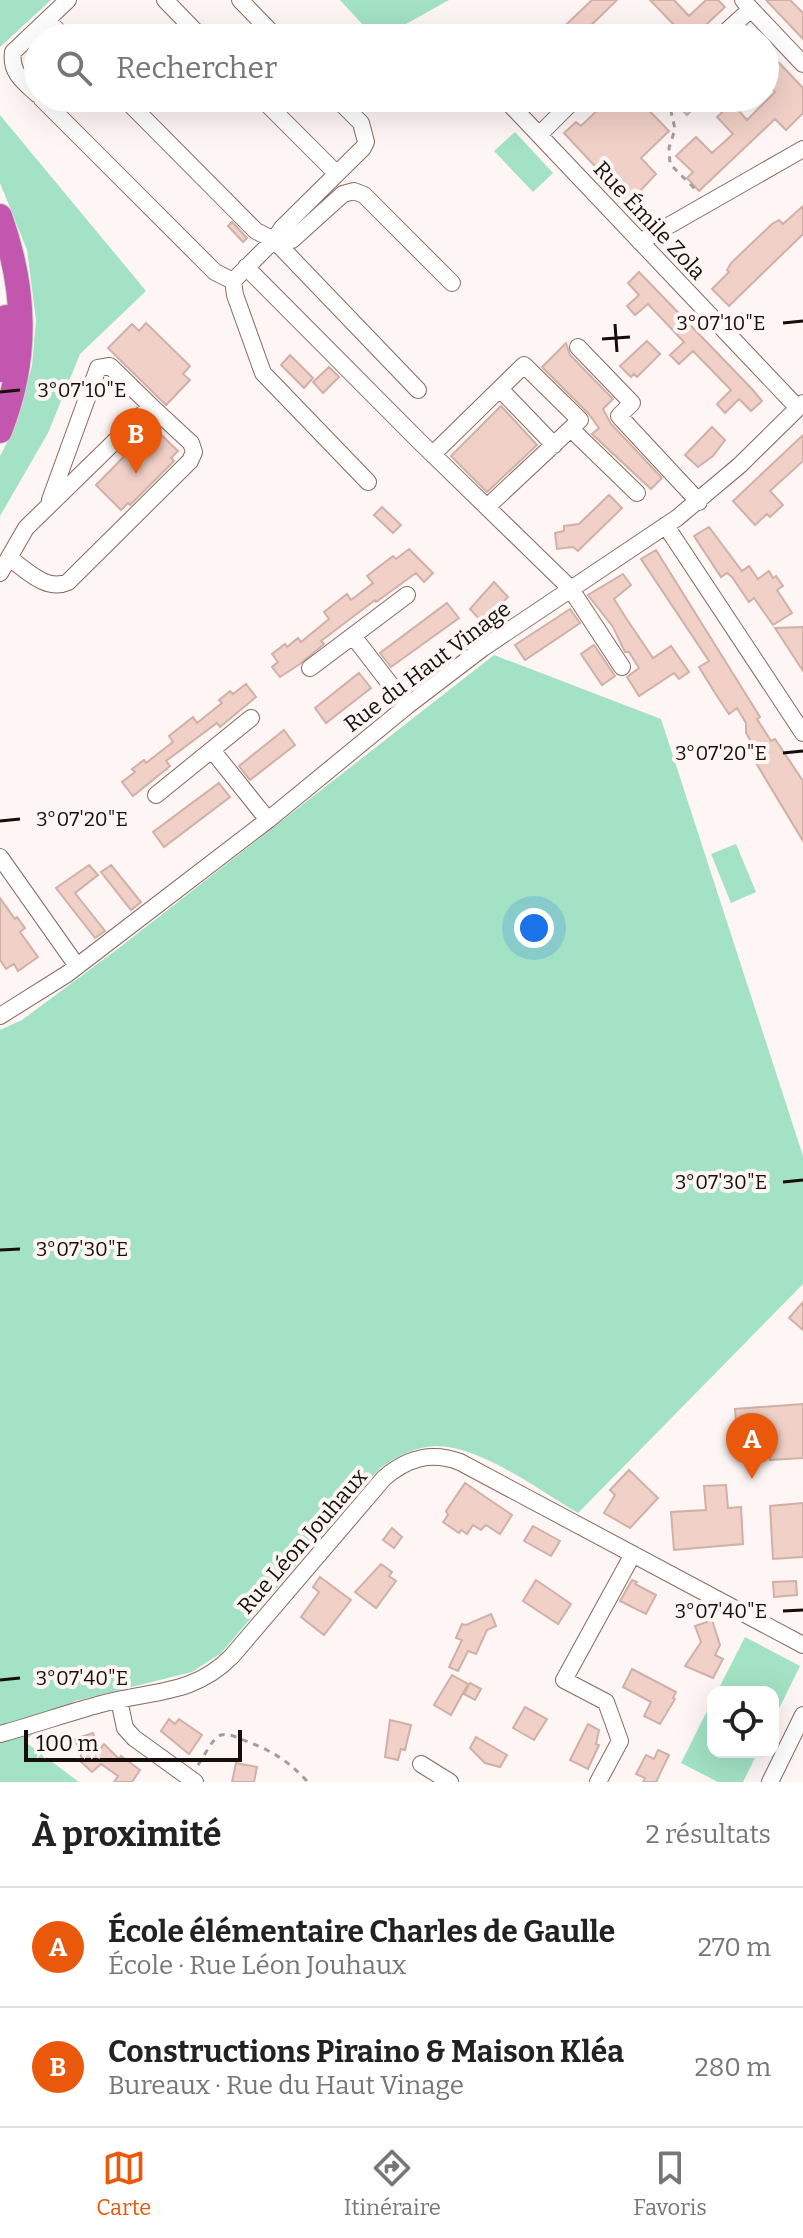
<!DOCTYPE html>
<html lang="fr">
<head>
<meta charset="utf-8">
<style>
	body { margin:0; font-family:Bitter,serif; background:#f6f6f6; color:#222 }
	.controls { position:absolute; right:24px; bottom:24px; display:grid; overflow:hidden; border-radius:16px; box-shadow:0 8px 32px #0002 }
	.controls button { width:72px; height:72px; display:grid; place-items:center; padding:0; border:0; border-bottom:2px solid #e0e0e0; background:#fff; color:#222; font:40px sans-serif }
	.scale { position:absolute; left:24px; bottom:20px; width:218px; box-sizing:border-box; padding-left:8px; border:4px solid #170d09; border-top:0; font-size:22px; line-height:28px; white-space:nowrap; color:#170d09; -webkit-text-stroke:6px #fdf6f4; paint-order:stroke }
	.you { position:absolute; left:534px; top:928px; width:28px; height:28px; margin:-20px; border:6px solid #fff; border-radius:50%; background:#1a73e8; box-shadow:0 0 0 12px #1a73e833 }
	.badge { display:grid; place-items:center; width:52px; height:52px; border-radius:50%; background:#ea580c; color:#fff; font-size:26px; font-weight:700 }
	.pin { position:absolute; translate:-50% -66px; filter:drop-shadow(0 2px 4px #0008) }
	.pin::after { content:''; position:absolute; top:42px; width:28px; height:24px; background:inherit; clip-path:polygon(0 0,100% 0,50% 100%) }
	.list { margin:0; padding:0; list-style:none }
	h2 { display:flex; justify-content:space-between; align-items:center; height:104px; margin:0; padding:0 32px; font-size:34px }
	h2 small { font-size:26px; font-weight:400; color:#767676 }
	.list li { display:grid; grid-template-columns:52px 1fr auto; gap:24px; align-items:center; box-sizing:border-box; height:120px; padding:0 32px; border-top:2px solid #e0e0e0 }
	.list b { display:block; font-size:30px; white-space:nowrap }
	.list p { margin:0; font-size:26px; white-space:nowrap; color:#767676 }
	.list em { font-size:26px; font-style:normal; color:#767676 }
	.icon { flex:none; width:44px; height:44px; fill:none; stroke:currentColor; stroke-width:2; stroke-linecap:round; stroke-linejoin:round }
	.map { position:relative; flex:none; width:803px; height:1782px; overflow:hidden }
	.search { position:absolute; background:#fff; box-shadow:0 8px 32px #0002; left:24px; right:24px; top:24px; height:88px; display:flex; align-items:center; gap:20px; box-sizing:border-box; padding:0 28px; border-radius:44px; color:#767676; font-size:30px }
	.sheet { height:344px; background:#fff }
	nav { display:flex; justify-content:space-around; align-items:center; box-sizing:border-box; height:112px; border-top:2px solid #e0e0e0; background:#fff; font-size:22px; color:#767676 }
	nav a { display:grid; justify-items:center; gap:4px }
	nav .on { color:#ea580c }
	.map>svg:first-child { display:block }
	.green { fill:#a3e2c4 }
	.building { fill:#f1d0c7; stroke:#d1b0a8; stroke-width:2 }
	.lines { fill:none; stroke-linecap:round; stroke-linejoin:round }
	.minor-casing { stroke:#856a5e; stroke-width:18 }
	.highway-casing { stroke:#d5d3d3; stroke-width:26 }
	.path { stroke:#a59d9a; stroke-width:3; stroke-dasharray:6 6; stroke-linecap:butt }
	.minor { stroke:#fff; stroke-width:16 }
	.highway { stroke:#c357af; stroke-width:24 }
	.ticks { fill:none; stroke:#170d09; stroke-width:3 }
	.labels { text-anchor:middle; stroke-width:8; stroke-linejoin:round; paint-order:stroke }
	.street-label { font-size:22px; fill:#170d09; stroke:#fdf6f4 }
	.ticks-label { font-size:20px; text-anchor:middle; fill:#170d09; stroke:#fdf6f4; stroke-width:8; stroke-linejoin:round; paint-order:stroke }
</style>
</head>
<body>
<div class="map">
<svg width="803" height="1782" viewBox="0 0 803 1782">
	<rect width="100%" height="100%" fill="#fdf6f4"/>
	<path class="green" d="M0,0h51l-51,47z
		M340,0h109l-68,38h-6z
		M0,115l146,176 -66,63 -32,79 -48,83v-60l14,-27 18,-63 4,-46 -9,-70 -27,-67z
		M515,132l38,41 -20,19 -39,-41z
		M494,655l167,64 142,437v128l-225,229c-38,-22 -97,-67 -142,-67 -22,1 -39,10 -57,23l-158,184 -29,19 -117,29 -51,40 55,41h-79v-752l22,-10 97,-72z
		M736,844l20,48 -25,11 -20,-49z
		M745,1637l55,29 -27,55v-29h-56z
		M713,1699v53h45l-15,30h-25l-37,-19z"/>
	<path class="building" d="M592,0h25l-39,38h-26z
		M650,0h24l15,16 17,-16h12l7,7 -33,31h-26l11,-10z
		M766,0h24l13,13v26z
		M765,48l38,40v25l-17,17 -11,-11 -76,72 -12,-13 6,-6 -17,-16 20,-19 16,16 21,-19 -16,-17 15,-14 15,17 28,-28 -10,-11z
		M610,98h27l32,33 -28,27 15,16 -15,16 5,5 -13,12 -69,-74 12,-11 5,4z
		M671,98h33l-17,17z
		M803,206v28l-74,72 -17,-17 17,-17 -2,-2 4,-7 41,-39 7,-4 4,4z
		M232,222l15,16 -4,4 -15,-16z
		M639,272l113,117 10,12 -11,10 -12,-12 -14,14 -8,-9 14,-14 -38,-39 -14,13 -9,-9 14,-13 -36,-38 -13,11 -8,-9 12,-11 -11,-12z
		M146,323l44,43 -7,8 7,6 -24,25 -58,-57 24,-24 7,7z
		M647,341l13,13 -23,23 -3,-3 -3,3 -11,-11z
		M566,343l4,12 43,44 -10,10 8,15 51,54 -11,11 -59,-55 7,-6 -11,-15 -46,-46z
		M290,355l23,23 -9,10 -23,-23z
		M329,367l10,10 -16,16 -10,-11z
		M501,406l36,39 -50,47 -36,-36z
		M153,427l25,24 -7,7 3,3 -44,44 -2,-2 -7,7 -25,-25z
		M712,427l13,13 -12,16 -15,11 -13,-12z
		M803,435v26l-33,30 13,14 -13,12 -3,-3 -12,11 -22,-24z
		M609,495l13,13 -44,43 -5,-4 -16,2 -2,-16 9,-2v-5l15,-2z
		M382,507l19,18 -8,8 -19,-18z
		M709,527l33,44 7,-5 9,13 11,-8 4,7 3,-2 7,10 -6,4 15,23 -19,12 -19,-27 -5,4 -17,-25 -5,-4 -6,4 -27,-41z
		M409,549l24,24 -9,9 -8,-9 -40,29 -1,-2 -54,41 3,3 -24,20 -20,13 -8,-10 6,-5 -6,-8 13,-10 2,3 11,-9 3,4 28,-23 -5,-7 23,-18 4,6 22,-17 -6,-7 26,-20 3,3z
		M656,550l104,167 -3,2 14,22 4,-2 28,42v60l-47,-78 3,-2 -11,-15 4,-3 -6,-10v-10l-9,-15 -8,6 -14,-21 -16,-26 10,-6 -68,-102z
		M623,574l8,11 -17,14 12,19 27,40 18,-12 18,26 -10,7 -5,-6 -35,23 -12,-19 12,-9 -10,-16h-4l-12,-25 -25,-32z
		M494,582l14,15 -26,25 -12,-13z
		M447,603l12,15 -68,49 -11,-14z
		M570,609l10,14 -55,37 -10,-15z
		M803,627v44l-28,-43z
		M594,645l21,31 -13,9 -21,-31z
		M359,673l12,15 -45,35 -11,-15z
		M246,684l10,13 -36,30 -3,-4 -51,38 4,5 -37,30 -11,-14 13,-10 -3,-3 12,-9 2,3 27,-21 -4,-6 24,-19 4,6 25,-20 -3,-3 11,-9 3,3z
		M284,730l11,15 -45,35 -11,-14z
		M219,783l11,14 -66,50 -11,-15z
		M89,865l9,10 -23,18 30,38 -10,7 -39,-50z
		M111,865l30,37 -10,8 -30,-38z
		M0,898l15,21 2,-2 8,11 -5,4 18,25 -20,14 -4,-7 -8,5 -6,-9z
		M803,1302v28l-14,-12z
		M803,1404v54l-33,2 -1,-16 -31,2 -3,-37z
		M629,1470l29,28 -28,30 -26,-15 11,-18 -5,-5z
		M465,1483l47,32 -12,19 -14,-9 -5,5 -8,-5 -6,9 -6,-4 -2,3 -16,-11 5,-7 -2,-4z
		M726,1485l2,23 13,-1 2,37 -69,6 -3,-38 35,-2 -2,-24z
		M803,1503v54l-30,2 -3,-53z
		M533,1526l27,15 -9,15 -27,-15z
		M392,1528l10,9 -8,11 -11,-8z
		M381,1564l11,8 -3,4 7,5 -20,27 -21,-16z
		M320,1577l31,23 -27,35 -23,-18 18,-25 -6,-5z
		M536,1580l35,24 -13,20 -35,-23z
		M632,1580l5,2 -2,2 21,11 -10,19 -26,-13z
		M796,1581l1,14 -23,2 -1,-15z
		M491,1614l5,12 -9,4 -11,24 -8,-3 -10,20 -9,-4 13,-27 -6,-2 6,-14 4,1z
		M712,1620l8,25 -5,10 8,4 -10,19 -28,-12 16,-24 -6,-16z
		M632,1669l44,23 -3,6 2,1 -15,25 -16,-8 7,-14 -28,-15z
		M452,1675l16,9 -17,31 -17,-10z
		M470,1683l11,6 -6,11 -11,-6z
		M525,1707l22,12 -13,21 -21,-12z
		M169,1719l6,5 4,-5 23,16 -13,19 -28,-23z
		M390,1720l21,5 -6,25 -4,-1 -3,11 -13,-3z
		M588,1724l11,6 -3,14 3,1 -11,24 -18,-9z
		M93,1733l6,17 5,-6 15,15 2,-3 19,14 -8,12h-18l4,-6 -17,-12 -9,8 -12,-11 2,-2 -7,-20z
		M476,1737l31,18 -7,12 -15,-4 -15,-15z
		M658,1750l11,5 -13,27h-13l2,-4 -9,-4 10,-19 8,4z
		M236,1763l21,4 -3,15h-22z"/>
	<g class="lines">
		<g class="minor-casing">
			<path id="minor" d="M165,0l37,38
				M240,0l37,38
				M751,9l52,55
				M48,21l17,17
				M719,38l32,-29 -8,-9
				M38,95c-14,-13 -28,-22 -25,-43l55,-52
				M41,98l174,174 18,9
				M124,98l132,133 18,9 144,150
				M261,98l75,75
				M504,98l294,310
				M539,135l37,-37
				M274,240l8,-12 81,-80 3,-6 -5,-19 -25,-25
				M640,242l163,-93
				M246,267l173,174 151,147 52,79
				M578,347l54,56 -13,13 80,86
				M500,389l54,56
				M571,429l66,64
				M433,454l91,-89 56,55 -93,87
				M368,482l-105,-109 -28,-78 -2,-14 41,-41h18l51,-46 11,-3 10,4 88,88
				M50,500l48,-132 12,-2 41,40
				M666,526l137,207
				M0,573l26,-45 125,-122 40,37 3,9 -4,9 -122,121c-22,10 -41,-12 -59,-24
				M353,636l54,70
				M310,668l97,-73
				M212,750l56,70
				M156,795l95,-77
				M0,857l77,109
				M0,1016l67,-42 201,-154 139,-114 76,-58 194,-130 63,-53 63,-62
				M119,1700l6,28 9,10 61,44
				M0,1734c34,-9 67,-21 101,-30 50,-14 92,-8 131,-48l152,-178c23,-20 47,-27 76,-16l343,183
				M421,1764l29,18
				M598,1782l22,-41 -14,-39 -42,-22 69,-126
				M770,1782l33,-67"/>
		</g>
		<g class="highway-casing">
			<path id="highway" d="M0,216c26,73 29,142 0,215
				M0,370l6,-53"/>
		</g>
		<path class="path" d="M668,98l7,31 -6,19 1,16 28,28
			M198,1765c6,-8 14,-27 23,-30 8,-2 18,3 25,6 28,11 41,19 62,41"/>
		<use href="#minor" class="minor"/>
		<use href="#highway" class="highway"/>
	</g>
	<path class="ticks" d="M783,323l20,-2M615,324l2,28M602,339l28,-2M0,392l20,-2M783,753l20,-2M0,821l20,-2M783,1182l20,-2M0,1250l20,-1M783,1611l20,-1M0,1680l20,-2"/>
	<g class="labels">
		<g class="street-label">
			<text transform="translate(650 220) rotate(47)" y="8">Rue Émile Zola</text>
			<text transform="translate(427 666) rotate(-37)" y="8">Rue du Haut Vinage</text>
			<text transform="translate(302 1541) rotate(-49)" y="8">Rue Léon Jouhaux</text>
		</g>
	</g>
	<g class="ticks-label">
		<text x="721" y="330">3°07'10"E</text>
		<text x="82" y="397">3°07'10"E</text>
		<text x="721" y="760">3°07'20"E</text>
		<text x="82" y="826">3°07'20"E</text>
		<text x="721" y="1189">3°07'30"E</text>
		<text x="82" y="1256">3°07'30"E</text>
		<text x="721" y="1618">3°07'40"E</text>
		<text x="82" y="1685">3°07'40"E</text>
	</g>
</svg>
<div class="controls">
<button><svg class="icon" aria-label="locate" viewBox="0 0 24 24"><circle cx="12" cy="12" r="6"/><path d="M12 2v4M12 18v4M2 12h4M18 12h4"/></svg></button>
</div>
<div class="scale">100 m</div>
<div class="you"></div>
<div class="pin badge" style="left:752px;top:1479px">A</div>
<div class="pin badge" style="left:136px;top:474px">B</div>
<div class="search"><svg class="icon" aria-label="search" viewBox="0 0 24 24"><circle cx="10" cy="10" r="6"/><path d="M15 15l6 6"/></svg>Rechercher</div>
</div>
<section class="sheet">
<h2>À proximité<small>2 résultats</small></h2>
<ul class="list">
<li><span class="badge">A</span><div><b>École élémentaire Charles de Gaulle</b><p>École · Rue Léon Jouhaux</p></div><em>270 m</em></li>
<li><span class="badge">B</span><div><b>Constructions Piraino &amp; Maison Kléa</b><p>Bureaux · Rue du Haut Vinage</p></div><em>280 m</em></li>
</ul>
</section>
<nav>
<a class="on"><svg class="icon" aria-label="map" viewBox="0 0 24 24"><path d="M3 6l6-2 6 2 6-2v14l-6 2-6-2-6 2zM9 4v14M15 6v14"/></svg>Carte</a>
<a><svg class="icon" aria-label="directions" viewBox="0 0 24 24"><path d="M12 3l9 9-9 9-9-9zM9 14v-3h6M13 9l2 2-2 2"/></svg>Itinéraire</a>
<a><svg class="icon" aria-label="saved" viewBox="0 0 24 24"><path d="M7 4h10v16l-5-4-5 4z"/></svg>Favoris</a>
</nav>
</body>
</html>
